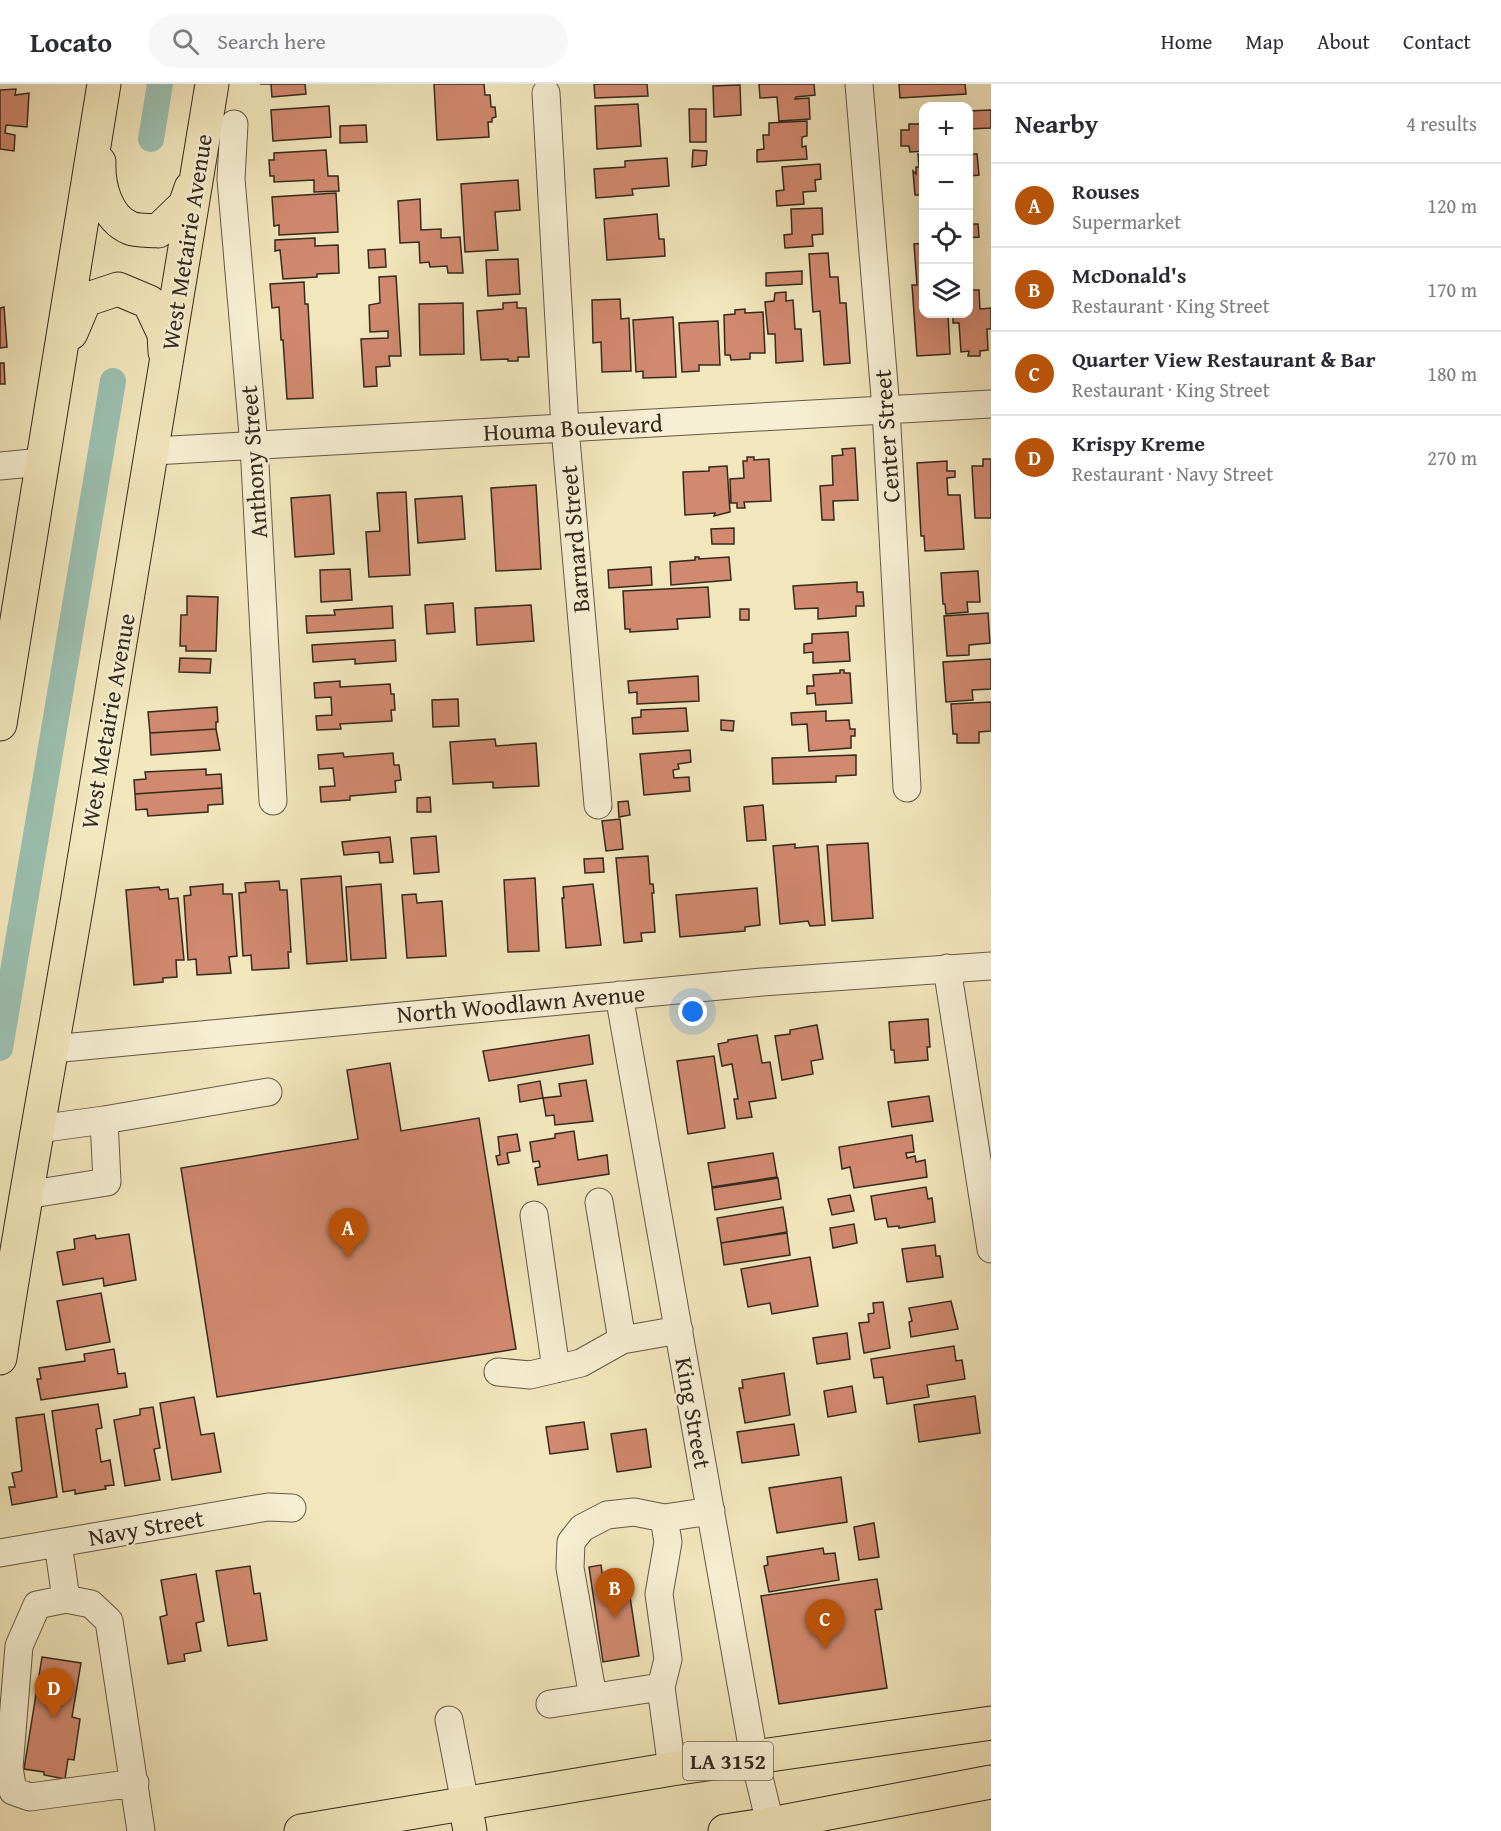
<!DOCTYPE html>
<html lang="en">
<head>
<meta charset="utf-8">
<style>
	body { margin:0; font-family:"Gentium Book Plus",serif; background:#f7f7f7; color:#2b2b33 }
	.controls { position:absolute; right:18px; top:18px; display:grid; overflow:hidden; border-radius:12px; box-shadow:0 6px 24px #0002 }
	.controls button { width:54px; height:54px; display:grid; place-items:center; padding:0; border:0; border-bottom:2px solid #e1e1e2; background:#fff; color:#2b2b33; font:30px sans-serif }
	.you { position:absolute; left:693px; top:928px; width:21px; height:21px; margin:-15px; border:4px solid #fff; border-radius:50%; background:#1a73e8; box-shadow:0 0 0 9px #1a73e833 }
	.badge { display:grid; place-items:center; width:39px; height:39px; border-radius:50%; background:#b45309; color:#fff; font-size:20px; font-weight:700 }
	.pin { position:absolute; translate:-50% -50px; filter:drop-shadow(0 2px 3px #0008) }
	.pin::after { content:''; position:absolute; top:32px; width:21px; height:18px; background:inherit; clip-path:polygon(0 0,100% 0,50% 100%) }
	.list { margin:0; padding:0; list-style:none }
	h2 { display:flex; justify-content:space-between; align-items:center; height:78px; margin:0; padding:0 24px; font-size:26px }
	h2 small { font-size:20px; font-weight:400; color:#7c7c81 }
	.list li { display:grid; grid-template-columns:39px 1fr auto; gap:18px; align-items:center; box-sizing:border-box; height:84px; padding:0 24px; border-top:2px solid #e1e1e2 }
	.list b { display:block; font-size:22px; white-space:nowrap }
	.list p { margin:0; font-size:20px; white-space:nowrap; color:#7c7c81 }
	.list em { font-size:20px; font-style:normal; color:#7c7c81 }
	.icon { flex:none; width:33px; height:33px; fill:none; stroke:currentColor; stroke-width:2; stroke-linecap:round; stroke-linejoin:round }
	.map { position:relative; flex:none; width:991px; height:1747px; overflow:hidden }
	header { display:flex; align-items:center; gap:36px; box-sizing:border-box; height:84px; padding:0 30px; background:#fff; border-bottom:2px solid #e1e1e2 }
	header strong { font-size:28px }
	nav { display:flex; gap:33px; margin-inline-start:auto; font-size:21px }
	.search { width:420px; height:54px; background:#f7f7f7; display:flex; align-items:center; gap:15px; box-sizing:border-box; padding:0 21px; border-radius:33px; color:#7c7c81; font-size:22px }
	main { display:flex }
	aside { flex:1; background:#fff }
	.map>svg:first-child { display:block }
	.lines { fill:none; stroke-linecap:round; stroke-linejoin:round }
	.canal { stroke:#9bc0b1; stroke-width:26 }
	.building { fill:#d1896f; stroke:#332a1e; stroke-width:1.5 }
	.minor-casing { stroke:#635946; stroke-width:29 }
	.major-casing { stroke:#332a1e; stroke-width:35 }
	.highway-casing { stroke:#332a1e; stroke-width:35 }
	.minor { stroke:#f7efd3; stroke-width:27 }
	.major { stroke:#f2e6bc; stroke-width:33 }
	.highway { stroke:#f2e6bc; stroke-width:33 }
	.labels { text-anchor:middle; stroke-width:4.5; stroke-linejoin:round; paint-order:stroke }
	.shield { fill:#f7efd3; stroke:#6e6554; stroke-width:1.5 }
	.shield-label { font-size:22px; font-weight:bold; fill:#332a1e }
	.street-label { font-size:24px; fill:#332a1e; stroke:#f7efd3 }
</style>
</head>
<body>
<header>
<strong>Locato</strong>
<div class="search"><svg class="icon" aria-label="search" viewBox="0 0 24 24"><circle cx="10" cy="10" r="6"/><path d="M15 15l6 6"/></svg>Search here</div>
<nav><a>Home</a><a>Map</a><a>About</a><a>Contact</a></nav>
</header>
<main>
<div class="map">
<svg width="991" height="1747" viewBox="0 0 991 1747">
	<rect width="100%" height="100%" fill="#f2e6bc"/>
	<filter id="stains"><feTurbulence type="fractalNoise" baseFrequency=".00333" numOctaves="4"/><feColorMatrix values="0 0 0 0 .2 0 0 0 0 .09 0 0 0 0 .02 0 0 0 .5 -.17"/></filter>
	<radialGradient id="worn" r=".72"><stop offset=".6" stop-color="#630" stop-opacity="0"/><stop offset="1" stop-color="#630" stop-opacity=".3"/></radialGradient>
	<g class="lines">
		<path class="canal" d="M151,55l9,-55
			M0,964l113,-667"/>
	</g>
	<path class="building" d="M260,0h45l1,10 -34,3 -1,-13z
		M434,0h50l1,11h5l1,12h4l1,10 -4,1v4h-4l1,15 -52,3z
		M594,0h53l1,12 -53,2z
		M759,0h55l1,11 -19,2 -1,2 14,-1 1,21 -31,2 -2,-24 -17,1z
		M899,0h66l1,10 -66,4z
		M740,1l1,30 -27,2 -1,-31z
		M16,5l-1,6 14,-2 -2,34 -21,-2 -1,8 10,2 -1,16 -14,-2v-59z
		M638,20l3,42 -44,3 -2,-43z
		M329,22l2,31 -58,4 -2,-31z
		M689,25h17v33h-16z
		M991,26v18l-23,1v-18z
		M807,37v15l-5,1v10l4,-1 1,13 -50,3v-12l7,-1 -1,-14h6v-12z
		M909,40h15v27l-14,1 -1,-6h-8v-16h8z
		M366,41l1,17 -27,1v-17z
		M326,66l2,26h10l1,15 -25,1v-12l-40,2v-6h-4l-1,-16h5v-7z
		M693,66l14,1 -1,14 -14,2z
		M968,67l1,3h8l2,21 -8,1 1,15 -4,1z
		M918,70h6v41h-9l-2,-24 3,3v-7h3z
		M667,74l2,28 -37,3 1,6 -37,3 -2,-29 31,-2v-6z
		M820,80l1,15 -6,1 1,11 -13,1 1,12 -27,2 -1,-15 8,-1 -2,-23z
		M518,96l2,30 -25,2 3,38 -33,2 -4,-68z
		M336,109l2,39 -59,3v-10l-5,1 -2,-29z
		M420,115l1,31 20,-1v9l19,-1 3,36h-15l-1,-7 -17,1 -1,-5 -9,1 -1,-21 -19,1 -2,-42z
		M968,115h3l1,25h6l1,13 -11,1z
		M822,124l1,26 -11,1 1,11 -28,2 -1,-13 8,-1 -1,-25z
		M657,130l2,25h5l1,17 -58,4 -3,-41z
		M315,154v8l23,-1 1,28 -22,1v3l-34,2 -3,-29 -5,1v-11z
		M924,159v71h24l2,40 -33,2 -5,-71h5l-3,-41z
		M385,165l1,18 -17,1 -1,-18z
		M828,169l2,24h8l2,26h6l4,60 -26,2 -4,-54 -7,1 -4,-58z
		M518,175l2,35 -32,2 -2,-36z
		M802,187v13l-36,2v-13z
		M396,192l5,80h-12l1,10 -14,1 1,19 -13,1 -3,-48 27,-1v-7l-18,1 -1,-27 11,-2 -1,-26z
		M972,197v9h7l1,19 11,-1v21h-4l1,21 -8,1v5h-12l1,-5 -8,1 -2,-29h-6v-9h15v-32z
		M304,198l1,22h3l5,94 -26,1 -4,-59h-2l-2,-33 -7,1 -2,-24z
		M786,208v9l7,-1 2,29h6l2,32 -27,2 -1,-29h-7l-3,-32 9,-1 1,-8z
		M620,215l1,20 8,-1 2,53 -29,1 -1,-30 -8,1 -1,-43z
		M517,218v6h9l3,49h-11v4h-10v-2l-27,1 -4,-49 26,-2v-6z
		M463,219l1,51 -44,1 -1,-51z
		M4,223l3,40 -7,1v-40z
		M745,225v4l18,-1 2,41h-15v6l-19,1 -1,-5h-5l-1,-40 11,-1v-4z
		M673,233l3,60 -33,1v-7l-7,1 -3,-52z
		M718,237l2,44h-21v6l-17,1 -3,-49z
		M0,279h4l1,21h-5z
		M855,364l3,52 -25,1 1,19h-12l-2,-34 13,-1 -1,-29 11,-1 -1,-6z
		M747,373h7v3l15,-1 2,42 -27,1 1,6h-8v-5h-6l-1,-24 14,-1 -1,-17h4z
		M983,375h8v59h-16l-3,-52h11z
		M947,377v10h8v6l-8,1 1,17h12l4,54 -39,2 -1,-15h-3l-4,-73z
		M727,382l3,46 -16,4 1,-3 -30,2 -2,-43 26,-1v-4z
		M536,401l5,84 -45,2 -5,-83z
		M406,408l4,83 -41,2 -3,-45 14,-1 -3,-38z
		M330,411l4,59 -39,3 -4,-59z
		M462,412l3,43 -47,4 -3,-44z
		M734,444v16h-22l-1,-15z
		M695,473h4v2l30,-2 2,23 -60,5 -1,-23 25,-2z
		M651,483l1,18 -43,3 -1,-18z
		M350,485l2,31 -31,2 -1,-32z
		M978,487l2,31h-13l1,10 -22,2 -1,-10h-2l-2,-31z
		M857,498v10h6l1,14h-8v10l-38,3v-11l-23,1 -2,-23z
		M708,503l2,30 -33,2 1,10 -48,3v-3h-5l-2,-38z
		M187,512l31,1 -2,54h-30v-5h-6l1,-31h6z
		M453,519l2,29 -28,2 -2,-29z
		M531,521l3,36 -57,4 -2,-37z
		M392,522l1,22 -86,5 -1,-17 29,-1 -1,-5z
		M740,525h9v11h-9z
		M988,529l2,30 -21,2v10l-22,1 -3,-40z
		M848,548l2,29 -37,2v-11l-9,1v-9l8,-1v-9z
		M395,556l1,21 -41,3v-5l-42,3 -1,-17z
		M180,574l31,1 -1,14 -31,-1z
		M991,575v30l-19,1 1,10 -27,2 -3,-40z
		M840,586h4v3h6l2,30 -36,2 -1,-12 -8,1v-8h7l-1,-11 27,-2z
		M698,592l1,25 -62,3v-12l-8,1 -1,-12z
		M340,597v6l50,-3 1,10h3l1,16h-4l1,11 -52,3 1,5 -24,1 -1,-14 16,-1 -1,-18 -16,1 -1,-15z
		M458,615l1,27 -26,1 -1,-27z
		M991,618v29l-12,1v11h-22v-9h-4l-2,-30z
		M217,623l1,15h-2v7l-66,4 -2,-21z
		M686,624l2,23 -55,3 -1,-16 9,-1v-7z
		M826,627v10l23,-1 1,9h5v7h-4v12l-42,3 -2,-27 -15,1 -1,-12z
		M721,636l13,1 -1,10 -12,-1z
		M216,645l4,21 -69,5 -1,-22z
		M495,655l1,7 40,-3 3,43 -46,2v-6l-40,2 -3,-42z
		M690,666l1,12 -13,2 1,5 -6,1 1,8 15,-1 1,14 -46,4 -4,-41z
		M343,669l1,4 49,-4 1,12h5l2,15 -6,1 1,11 -46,4v4l-29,2 -1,-15 15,-1 -2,-18 -14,1 -1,-14z
		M856,671v20l-20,1v6l-63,2 -1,-26z
		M206,685v6l15,-1 1,14 -87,6 -1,-14 12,-1 -1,-7z
		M222,704l1,16 -15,1v7l-60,4 -1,-7 -11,1 -1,-16z
		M430,713l1,15h-14v-14z
		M628,717l2,14 -11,2 -1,-15z
		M763,721l3,35 -19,1 -3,-34z
		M620,735l3,30 -17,2 -4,-30z
		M436,752l3,36 -25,2 -3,-36z
		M390,753l3,25 -13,1 -1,-11 -35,3 -2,-13z
		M868,759l5,75 -41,3 -5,-76z
		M795,760v4l23,-2 7,79 -15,1 -2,-5 -28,3 -7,-78z
		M648,772l2,28h3l1,9h-2l3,39 -14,1 1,8 -18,2 -8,-85z
		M603,774l1,14 -19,1 -1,-14z
		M341,792l6,85 -40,3 -6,-85z
		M535,794l4,73 -31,1 -4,-72z
		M279,797l1,9h7l4,62h-3l1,16 -37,2 -1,-15 -8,1 -4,-63 7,-1 -1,-9z
		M223,800v10h9l5,62 -8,1 2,16 -34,2 -1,-16 -8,1 -4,-64 7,-1 -1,-8z
		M381,800l5,74 -35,2 -5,-73z
		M593,800l8,61 -35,3 -4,-50h2l-1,-11z
		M159,803l1,3 8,-1 1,10 9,-1 6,62h-8l1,17 -14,1v4l-29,3 -8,-95z
		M757,804l3,37 -15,2v4l-65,6 -4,-42z
		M416,810l1,9 25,-2 4,55 -39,2 -5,-63z
		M928,935l2,28h-3l1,13 -33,3 -1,-13h-3l-2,-28z
		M817,941l6,34 -12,2 2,13 -31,6 -7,-44 15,-2v-4z
		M589,951l4,29 -104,17 -6,-30z
		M757,951l5,28 8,-1 6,36 -27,4 3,15 -15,2 -3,-20h4l-6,-35 -10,2 -4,-22 10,-2v-2z
		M714,972l11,72 -37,6 -11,-73z
		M390,979l11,68 78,-13 37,231 -299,48 -36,-229 177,-29 -11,-69z
		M586,996l7,41 -38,4 -1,-10 -8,1 -3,-18 18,-2 -2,-12z
		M540,997l3,17 -23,4 -2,-17z
		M929,1012l4,25 -41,6 -4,-25z
		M574,1047l4,29 29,-5 2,19 -71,11 -3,-17 5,-1 -1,-6 -6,1 -3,-20 25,-4v-4z
		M517,1050l3,17 -13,2 2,10 -11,2 -2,-9 4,-1 -2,-18z
		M912,1051l2,17 -8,1 1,5 8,-2 1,6 9,-2 2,17 -73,11 -4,-21 -8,2 -3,-22z
		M773,1069l4,24 -65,10 -4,-24z
		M778,1094l3,21 -66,11 -3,-22z
		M926,1103l2,12 4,-1 3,24 -36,6v-2l-11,1 -2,-9 -11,2 -4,-24z
		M850,1111l4,16 -22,4 -4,-16z
		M783,1123l4,25 -66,11 -4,-25z
		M854,1140l3,19 -24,5 -3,-20z
		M787,1149l3,22 -66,10 -3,-22z
		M129,1150l7,46 -32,6 -1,-8 -40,7 -6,-33 18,-3 -1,-10 21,-4 1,4z
		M935,1161l1,11h4l3,21 -36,5 -5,-33z
		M810,1173l8,49 -46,8 -2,-11 -22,4 -7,-38z
		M101,1209l9,49 -44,8 -9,-49z
		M951,1217l7,28 -47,8 -2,-15 3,-1 -3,-13z
		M883,1218l7,46 -26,5 -5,-30 10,-1 -1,-8 6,-1 -1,-10z
		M847,1249l3,26 -33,5 -4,-26z
		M954,1262l2,15 6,-1 3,19 -38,6 2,12 -42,7 -4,-27 -9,1 -3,-19z
		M114,1265l4,25 7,-1 2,14 -86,13 -4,-21h4l-2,-11 46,-7 -1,-7z
		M784,1289l6,42 -45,8 -6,-35h4l-1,-8z
		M852,1302l4,26 -28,5 -4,-26z
		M975,1312l5,37 -61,9 -5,-37z
		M194,1313l7,38 13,-2 7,39 -49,8 -12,-77z
		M98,1320l4,24 -6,1 5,33 9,-2 4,25 -9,1 1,3 -31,5v-4l-12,2 -11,-81z
		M153,1323l7,41 -6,1 6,31 -35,6 -11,-66 26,-5v-6z
		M44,1330l13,83 -45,8 -3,-18h6l-3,-14 10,-2 -6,-53z
		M584,1338l4,27 -38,5 -4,-27z
		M794,1340l5,31 -57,8 -5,-31z
		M646,1345l5,38 -34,5 -6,-38z
		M841,1393l6,45 -70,11 -8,-45z
		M874,1439l5,34 -20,3 -5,-33z
		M823,1464l1,6 11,-1 4,27 -70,12 -5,-26 4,-1 -1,-8z
		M601,1481l2,15 24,-3 12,79 -36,6 -14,-95z
		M250,1482l4,28 6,-1 7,47 -39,6 -12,-75z
		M196,1490l8,47 -8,2 5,28 -17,3 1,7 -17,3 -8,-47 7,-2 -6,-35z
		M877,1495l5,30 -7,1 12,78 -108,16 -18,-108z
		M42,1573l39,6 -9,54 8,2 -6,41 -6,-1 -3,20 -21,-4v-3l-20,-3z"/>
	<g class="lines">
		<g class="minor-casing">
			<path id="minor" d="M859,0l27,325 21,379
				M546,9l19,335 33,377
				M234,40l-3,55 23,267 19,355
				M154,367l837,-47
				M0,382l41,-4
				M947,884l44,281
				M619,911l135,762 18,74
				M52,965l710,-67 229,-16
				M104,1036l164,-28
				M26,1111l81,-13 -3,-62 -66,9
				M599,1118l23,138 57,-10
				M534,1131l22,154
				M498,1288l32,3 51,-12 41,-23
				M664,1434l4,24 -9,52 9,65 -7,28 11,82
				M58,1459l8,56
				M0,1469l268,-46 24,1
				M593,1613l-23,-129 1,-26 11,-14 25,-13 27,-3 30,6 47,-7
				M550,1620l111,-17
				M449,1636l16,83
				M135,1699l-105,14 -17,-6 -4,-23 10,-122 18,-41 29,-6 25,5 18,17 32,210"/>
		</g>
		<g class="major-casing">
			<path id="major" d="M99,78c-1,23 7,56 31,66 7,3 20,2 28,3l27,-26 6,-17
				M71,249l14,-33 33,-11 31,13 15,32 1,18
				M0,640l104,-640
				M0,1274c23,-154 52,-307 78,-461 46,-271 91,-542 134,-813"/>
		</g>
		<g class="highway-casing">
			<path id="highway" d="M465,1719l5,28
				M301,1747l371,-62 319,-46
				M725,1747l46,-7 220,-42"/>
		</g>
		<use href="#minor" class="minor"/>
		<use href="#major" class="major"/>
		<use href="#highway" class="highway"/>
	</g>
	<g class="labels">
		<rect class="shield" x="683" y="1658" width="90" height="38" rx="4.5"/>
		<g class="shield-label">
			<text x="728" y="1685">LA 3152</text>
		</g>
		<g class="street-label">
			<text transform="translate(187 158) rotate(-81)" y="8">West Metairie Avenue</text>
			<text transform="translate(573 344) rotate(-3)" y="8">Houma Boulevard</text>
			<text transform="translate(887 352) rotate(-94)" y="8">Center Street</text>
			<text transform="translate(254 378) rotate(-94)" y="8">Anthony Street</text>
			<text transform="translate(575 455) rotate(-95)" y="8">Barnard Street</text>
			<text transform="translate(108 637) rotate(-80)" y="8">West Metairie Avenue</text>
			<text transform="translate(521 920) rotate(-5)" y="8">North Woodlawn Avenue</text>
			<text transform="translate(693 1329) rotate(80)" y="8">King Street</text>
			<text transform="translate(146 1444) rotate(-10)" y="8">Navy Street</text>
		</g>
	</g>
	<rect width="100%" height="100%" filter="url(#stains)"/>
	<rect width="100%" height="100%" fill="url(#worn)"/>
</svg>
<div class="controls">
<button>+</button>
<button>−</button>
<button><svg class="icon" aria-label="locate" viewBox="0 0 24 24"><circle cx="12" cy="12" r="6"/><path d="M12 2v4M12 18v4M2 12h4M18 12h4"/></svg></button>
<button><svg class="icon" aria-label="layers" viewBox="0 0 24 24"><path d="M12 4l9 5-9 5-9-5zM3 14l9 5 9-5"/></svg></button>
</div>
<div class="you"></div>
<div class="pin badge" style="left:348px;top:1174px">A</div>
<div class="pin badge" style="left:615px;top:1534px">B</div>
<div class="pin badge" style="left:825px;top:1565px">C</div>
<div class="pin badge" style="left:54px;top:1634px">D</div>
</div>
<aside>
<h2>Nearby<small>4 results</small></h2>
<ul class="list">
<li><span class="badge">A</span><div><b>Rouses</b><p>Supermarket</p></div><em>120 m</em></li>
<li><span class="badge">B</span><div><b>McDonald's</b><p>Restaurant · King Street</p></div><em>170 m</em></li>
<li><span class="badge">C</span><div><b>Quarter View Restaurant &amp; Bar</b><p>Restaurant · King Street</p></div><em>180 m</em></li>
<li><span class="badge">D</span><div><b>Krispy Kreme</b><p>Restaurant · Navy Street</p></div><em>270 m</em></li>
</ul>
</aside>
</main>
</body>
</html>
